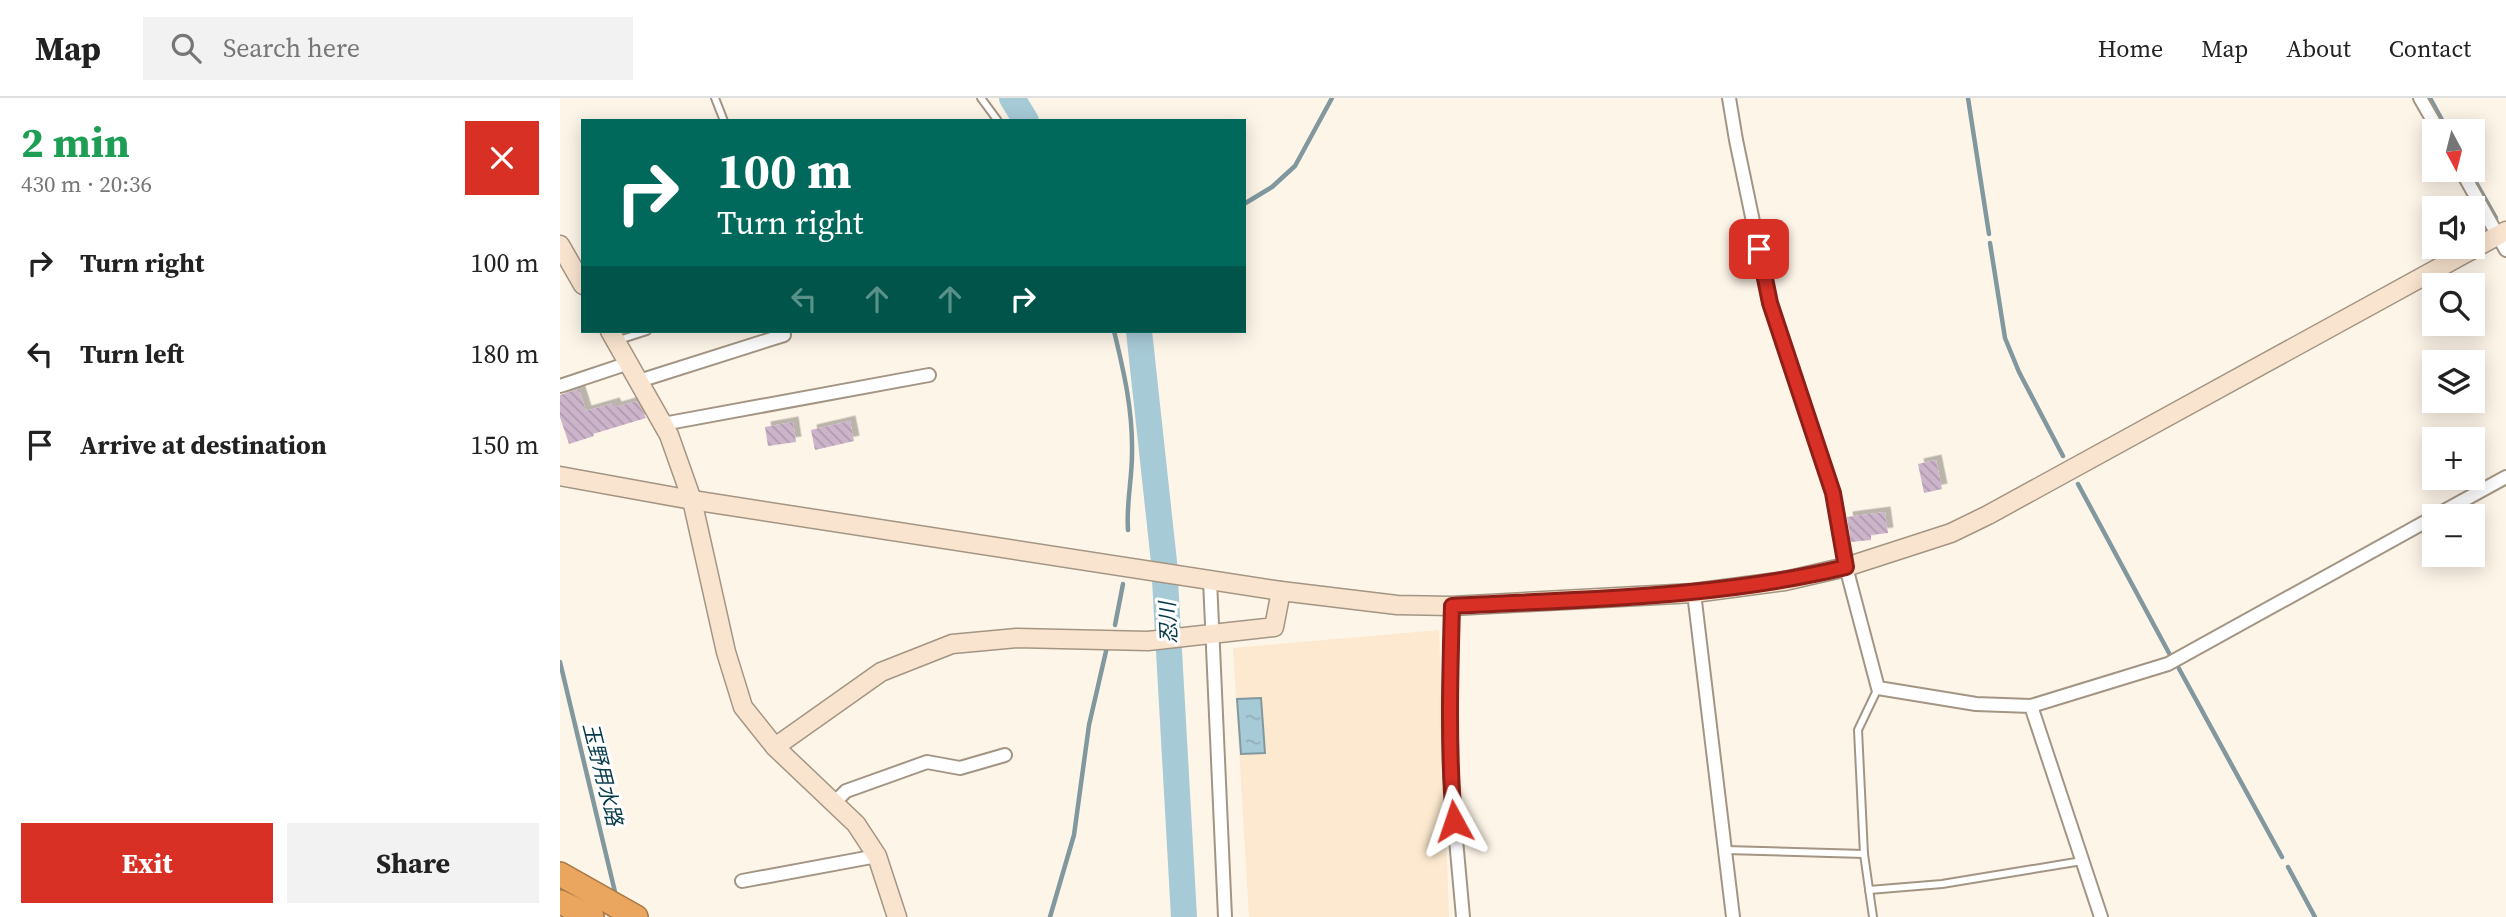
<!DOCTYPE html>
<html lang="en">
<head>
<meta charset="utf-8">
<style>
  :root { --surface:#fff; --page:#f2f2f2; --text:#222; --muted:#767676; --line:#e0e0e0; --accent:#d93025 }
  body { margin:0; font-family:"Source Serif 4","Noto Sans JP",serif; background:var(--page); color:var(--text); height:100vh; display:flex; flex-direction:column; font-size:26px; white-space:nowrap }
  * { box-sizing:border-box; margin:0 }
  p { font-size:23px; color:var(--muted) }
  .icon { flex:none; width:38px; height:38px; fill:none; stroke:currentColor; stroke-width:2; stroke-linecap:round; stroke-linejoin:round }
  .map { position:relative; flex:1; overflow:hidden }
  .details { display:flex; flex-direction:column; background:var(--surface); width:560px }
  .details>* { flex:none }
  .guide { position:absolute; left:21px; top:21px; width:665px; height:214px; border-radius:0px; box-shadow:0 4px 18px #0003; background:#00695c; color:#fff; overflow:hidden }
  .needle { width:46px; rotate:173deg }
  .buttons { position:absolute; left:1862px; top:21px; display:grid; gap:14px }
  .buttons a { display:grid; place-items:center; width:63px; height:63px; border-radius:0px; background:var(--surface); box-shadow:0 4px 18px #0003; font-size:35px }
  .pin { position:absolute; display:grid; place-items:center; width:60px; height:60px; color:#fff; margin:-30px; border-radius:14px; box-shadow:0 4px 10px #0006 }
  .me { position:absolute; width:77px; margin:-38px; rotate:355deg; stroke-linejoin:round; filter:drop-shadow(0 0 5px #0008) }
  .turn { display:flex; align-items:center; gap:24px; height:147px; padding:0 21px; font-size:32px }
  .turn .icon { width:91px; height:91px; stroke-width:2.5 }
  .turn b { display:block; font-size:49px; line-height:60px }
  .lanes { display:flex; align-items:center; height:66px; padding:0 21px; background:#0003; justify-content:center; gap:35px; direction:ltr }
  .lanes .off { opacity:.35 }
  .round { display:grid; place-items:center; flex:none; width:74px; height:74px; border-radius:0px; background:var(--page) }
  .headline { display:flex; align-items:center; justify-content:space-between; height:119px; padding:0 21px }
  h1 { font-size:42px; font-weight:700; line-height:52px; color:#1e9e55 }
  .primary-button { display:flex; gap:14px; margin-top:auto; padding:14px 21px }
  .primary-button a { flex:1; height:80px; border-radius:0px; background:var(--accent); color:#fff; font-size:28px; font-weight:700; line-height:80px; text-align:center }
  .primary-button a+a { background:var(--page); color:var(--text) }
  ul { padding:0; list-style:none }
  li { display:flex; align-items:center; gap:21px; height:91px; padding:0 21px }
  li div { flex:1 }
  li b { display:block; font-size:26px }
  li em { font-style:normal }
  header { display:flex; align-items:center; gap:42px; box-sizing:border-box; height:98px; padding:0 35px; background:var(--surface); border-bottom:2px solid var(--line) }
  header strong { font-size:33px }
  nav { display:flex; gap:38px; margin-inline-start:auto; font-size:24px }
  .search { width:490px; height:63px; background:var(--page); display:flex; align-items:center; gap:18px; box-sizing:border-box; padding:0 24px; border-radius:0px; color:var(--muted); font-size:26px }
  main { display:flex; flex:1; min-height:0 }
  .map>svg:first-child { display:block }
</style>
</head>
<body>
<header>
<strong>Map</strong>
<div class="search"><svg class="icon" aria-label="search" viewBox="0 0 24 24"><circle cx="10" cy="10" r="6"/><path d="M15 15l6 6"/></svg>Search here</div>
<nav><a>Home</a><a>Map</a><a>About</a><a>Contact</a></nav>
</header>
<main>
<section class="details">
<div class="headline"><div><h1>2 min</h1><p>430 m · 20:36</p></div><a class="round" style="background:#d93025;color:#fff"><svg class="icon" aria-label="close" viewBox="0 0 24 24"><path d="M6 6l12 12M18 6L6 18"/></svg></a></div>
<ul>
<li><svg class="icon" aria-label="right" viewBox="0 0 24 24"><path d="M7 20v-9h11M14 6l5 5-5 5"/></svg><div><b>Turn right</b></div><em>100 m</em></li>
<li><svg class="icon" aria-label="left" viewBox="0 0 24 24"><path d="M17 20v-9H6M10 6l-5 5 5 5"/></svg><div><b>Turn left</b></div><em>180 m</em></li>
<li><svg class="icon" aria-label="arrive" viewBox="0 0 24 24"><path d="M6 21V4h12l-3 4 3 4H6"/></svg><div><b>Arrive at destination</b></div><em>150 m</em></li>
</ul>
<div class="primary-button"><a>Exit</a><a>Share</a></div>
</section>
<div class="map">
<svg width="1946" height="819" viewBox="0 0 1946 819">
  <defs>
    <pattern id="water-ripples" width="26" height="14" patternUnits="userSpaceOnUse" patternTransform="scale(1.75)"><rect width="26" height="14" fill="#a7cad7"/><path d="M2 4q2-2 4 0t4 0M15 11q2-2 4 0t4 0" fill="none" stroke="#90adb8"/></pattern>
    <pattern id="building-back-hatch" width="6" height="6" patternUnits="userSpaceOnUse" patternTransform="scale(1.75)"><rect width="6" height="6" fill="#ccb4cb"/><path d="M-1 5l2 2M0 0l6 6M5-1l2 2" fill="none" stroke="#af9aae"/></pattern>
    <filter id="shadow"><feDropShadow dx="5.5" dy="-5.5" stdDeviation="0" flood-color="#0004"/></filter>
  </defs>
  <rect width="100%" height="100%" fill="#fef5e9"/>
  <path fill="#fce9cf" d="M879 532 889 819H689L673 550Z"/>
  <path fill="url(#water-ripples)" stroke="#81989f" stroke-width="2" d="M701 600 705 655 681 656 677 601Z"/>
  <g fill="none" stroke-linecap="round" stroke-linejoin="round">
    <g stroke="#81989f" stroke-width="4.5">
      <path d="M1408 0 1429 136"/>
      <path d="M1870 0 1888 33"/>
      <path d="M1909 72 1936 120"/>
      <path d="M684 106 712 89 735 68 772 0"/>
      <path d="M1430 145 1445 240 1459 274 1503 358"/>
      <path d="M554 233C564 274 573 313 572 356 572 382 566 406 568 432"/>
      <path d="M1518 386 1609 555"/>
      <path d="M555 527 563 486"/>
      <path d="M0 564 55 794"/>
      <path d="M1617 567 1722 759"/>
      <path d="M1728 769 1755 819"/>
      <path d="M490 819 514 737 529 627 547 549"/>
    </g>
    <g stroke="#a7cad7" stroke-width="26">
      <path d="M452 0 466 23"/>
      <path d="M579 233 604 464 624 819"/>
    </g>
  </g>
  <g fill="url(#building-back-hatch)" filter="url(#shadow)">
    <path d="M19 291 26 313 54 305 56 309 77 303 86 320 33 336 34 338 9 346 0 319V297Z"/>
    <path d="M290 323 294 343 255 352 251 332Z"/>
    <path d="M233 324 236 344 208 348 205 329Z"/>
    <path d="M1376 362 1382 391 1364 395 1358 366Z"/>
    <path d="M1325 414 1328 435 1311 437V442L1291 444 1287 419Z"/>
  </g>
  <g fill="none" stroke-linecap="round" stroke-linejoin="round">
    <defs>
      <g id="lane">
        <path d="M155 0 164 23"/>
        <path d="M421 0 438 23"/>
        <path d="M59 242 87 233"/>
        <path d="M1166 752 1304 756"/>
        <path d="M1309 792 1382 786 1522 763"/>
        <path d="M1313 819 1304 756 1298 632 1318 590"/>
      </g>
      <g id="street">
        <path d="M1169 0 1176 42 1210 205 1273 395 1286 469 1318 590 1416 606 1471 608 1541 819"/>
        <path d="M1860 0 1879 33"/>
        <path d="M1901 72 1946 152"/>
        <path d="M79 283 224 237"/>
        <path d="M0 288 69 265"/>
        <path d="M103 326 369 277"/>
        <path d="M1875 418 1946 379"/>
        <path d="M650 482 665 819"/>
        <path d="M1134 495 1173 819"/>
        <path d="M892 508 889 616 890 675 903 819"/>
        <path d="M1471 608 1608 566 1874 419"/>
        <path d="M275 704 286 693 367 664 400 670 445 657"/>
        <path d="M182 783 317 758"/>
      </g>
      <g id="secondary">
        <path d="M0 147 23 187"/>
        <path d="M50 233 109 337 132 402 166 554 183 609 215 649 296 726 317 758 337 819"/>
        <path d="M0 378 132 402 721 493 837 507 892 508 1134 495 1225 483 1286 469 1391 435 1428 417 1946 133"/>
        <path d="M215 649 321 574 392 546 457 540 588 543 714 529 721 493"/>
      </g>
      <g id="highway">
        <path d="M0 776 76 819"/>
        <path d="M0 804 32 819"/>
      </g>
    </defs>
    <use href="#lane" stroke="#a39583" stroke-width="10"/>
    <use href="#street" stroke="#a39583" stroke-width="16"/>
    <use href="#secondary" stroke="#a39583" stroke-width="21"/>
    <use href="#highway" stroke="#a67848" stroke-width="26"/>
    <use href="#lane" stroke="#fff" stroke-width="6"/>
    <use href="#street" stroke="#fff" stroke-width="12"/>
    <use href="#secondary" stroke="#f9e4cf" stroke-width="18"/>
    <use href="#highway" stroke="#eaa65f" stroke-width="23"/>
  </g>
  <g fill="none" stroke-linecap="round" stroke-linejoin="round">
    <defs>
      <path id="route" d="M894 723C888 651 890 580 892 508 1024 501 1157 500 1286 469L1273 395 1210 205 1199 151"/>
    </defs>
    <use href="#route" stroke="#8d1f18" stroke-width="18"/>
    <use href="#route" stroke="#d93025" stroke-width="12"/>
  </g>
  <g text-anchor="middle" dominant-baseline="central" stroke-width="6" stroke-linejoin="round" paint-order="stroke">
    <g font-size="21" font-style="italic" fill="#063a4a" stroke="#fff">
      <text transform="translate(608 525) rotate(-93)">忍川</text>
      <text transform="translate(43 676) rotate(76)">玉野用水路</text>
    </g>
  </g>
</svg>
<div class="buttons">
<a><svg class="needle" viewBox="-14 -14 28 28"><path d="M0-13l5 13h-10z" fill="#e53935"/><path d="M0 13l5-13h-10z" fill="#767676"/></svg></a>
<a><svg class="icon" aria-label="sound" viewBox="0 0 24 24"><path d="M4 9h4l5-4v14l-5-4H4zM17 9q2 3 0 6"/></svg></a>
<a><svg class="icon" aria-label="search" viewBox="0 0 24 24"><circle cx="10" cy="10" r="6"/><path d="M15 15l6 6"/></svg></a>
<a><svg class="icon" aria-label="layers" viewBox="0 0 24 24"><path d="M12 4l9 5-9 5-9-5zM3 14l9 5 9-5"/></svg></a>
<a>+</a>
<a>−</a>
</div>
<div class="pin" style="left:1199px;top:151px;background:#d93025"><svg class="icon" aria-label="arrive" viewBox="0 0 24 24"><path d="M6 21V4h12l-3 4 3 4H6"/></svg></div>
<svg class="me" style="left:894px;top:723px" viewBox="-20 -20 40 40"><path d="M0-17L14 15 0 8-14 15z" fill="#d93025" stroke="#fff" stroke-width="4"/></svg>
<div class="guide">
<div class="turn"><svg class="icon" aria-label="right" viewBox="0 0 24 24"><path d="M7 20v-9h11M14 6l5 5-5 5"/></svg><div><b>100 m</b>Turn right</div></div>
<div class="lanes"><svg class="icon off" aria-label="left" viewBox="0 0 24 24"><path d="M17 20v-9H6M10 6l-5 5 5 5"/></svg><svg class="icon off" aria-label="ahead" viewBox="0 0 24 24"><path d="M12 20V5M6 11l6-6 6 6"/></svg><svg class="icon off" aria-label="ahead" viewBox="0 0 24 24"><path d="M12 20V5M6 11l6-6 6 6"/></svg><svg class="icon" aria-label="right" viewBox="0 0 24 24"><path d="M7 20v-9h11M14 6l5 5-5 5"/></svg></div>
</div>
</div>
</main>
</body>
</html>
